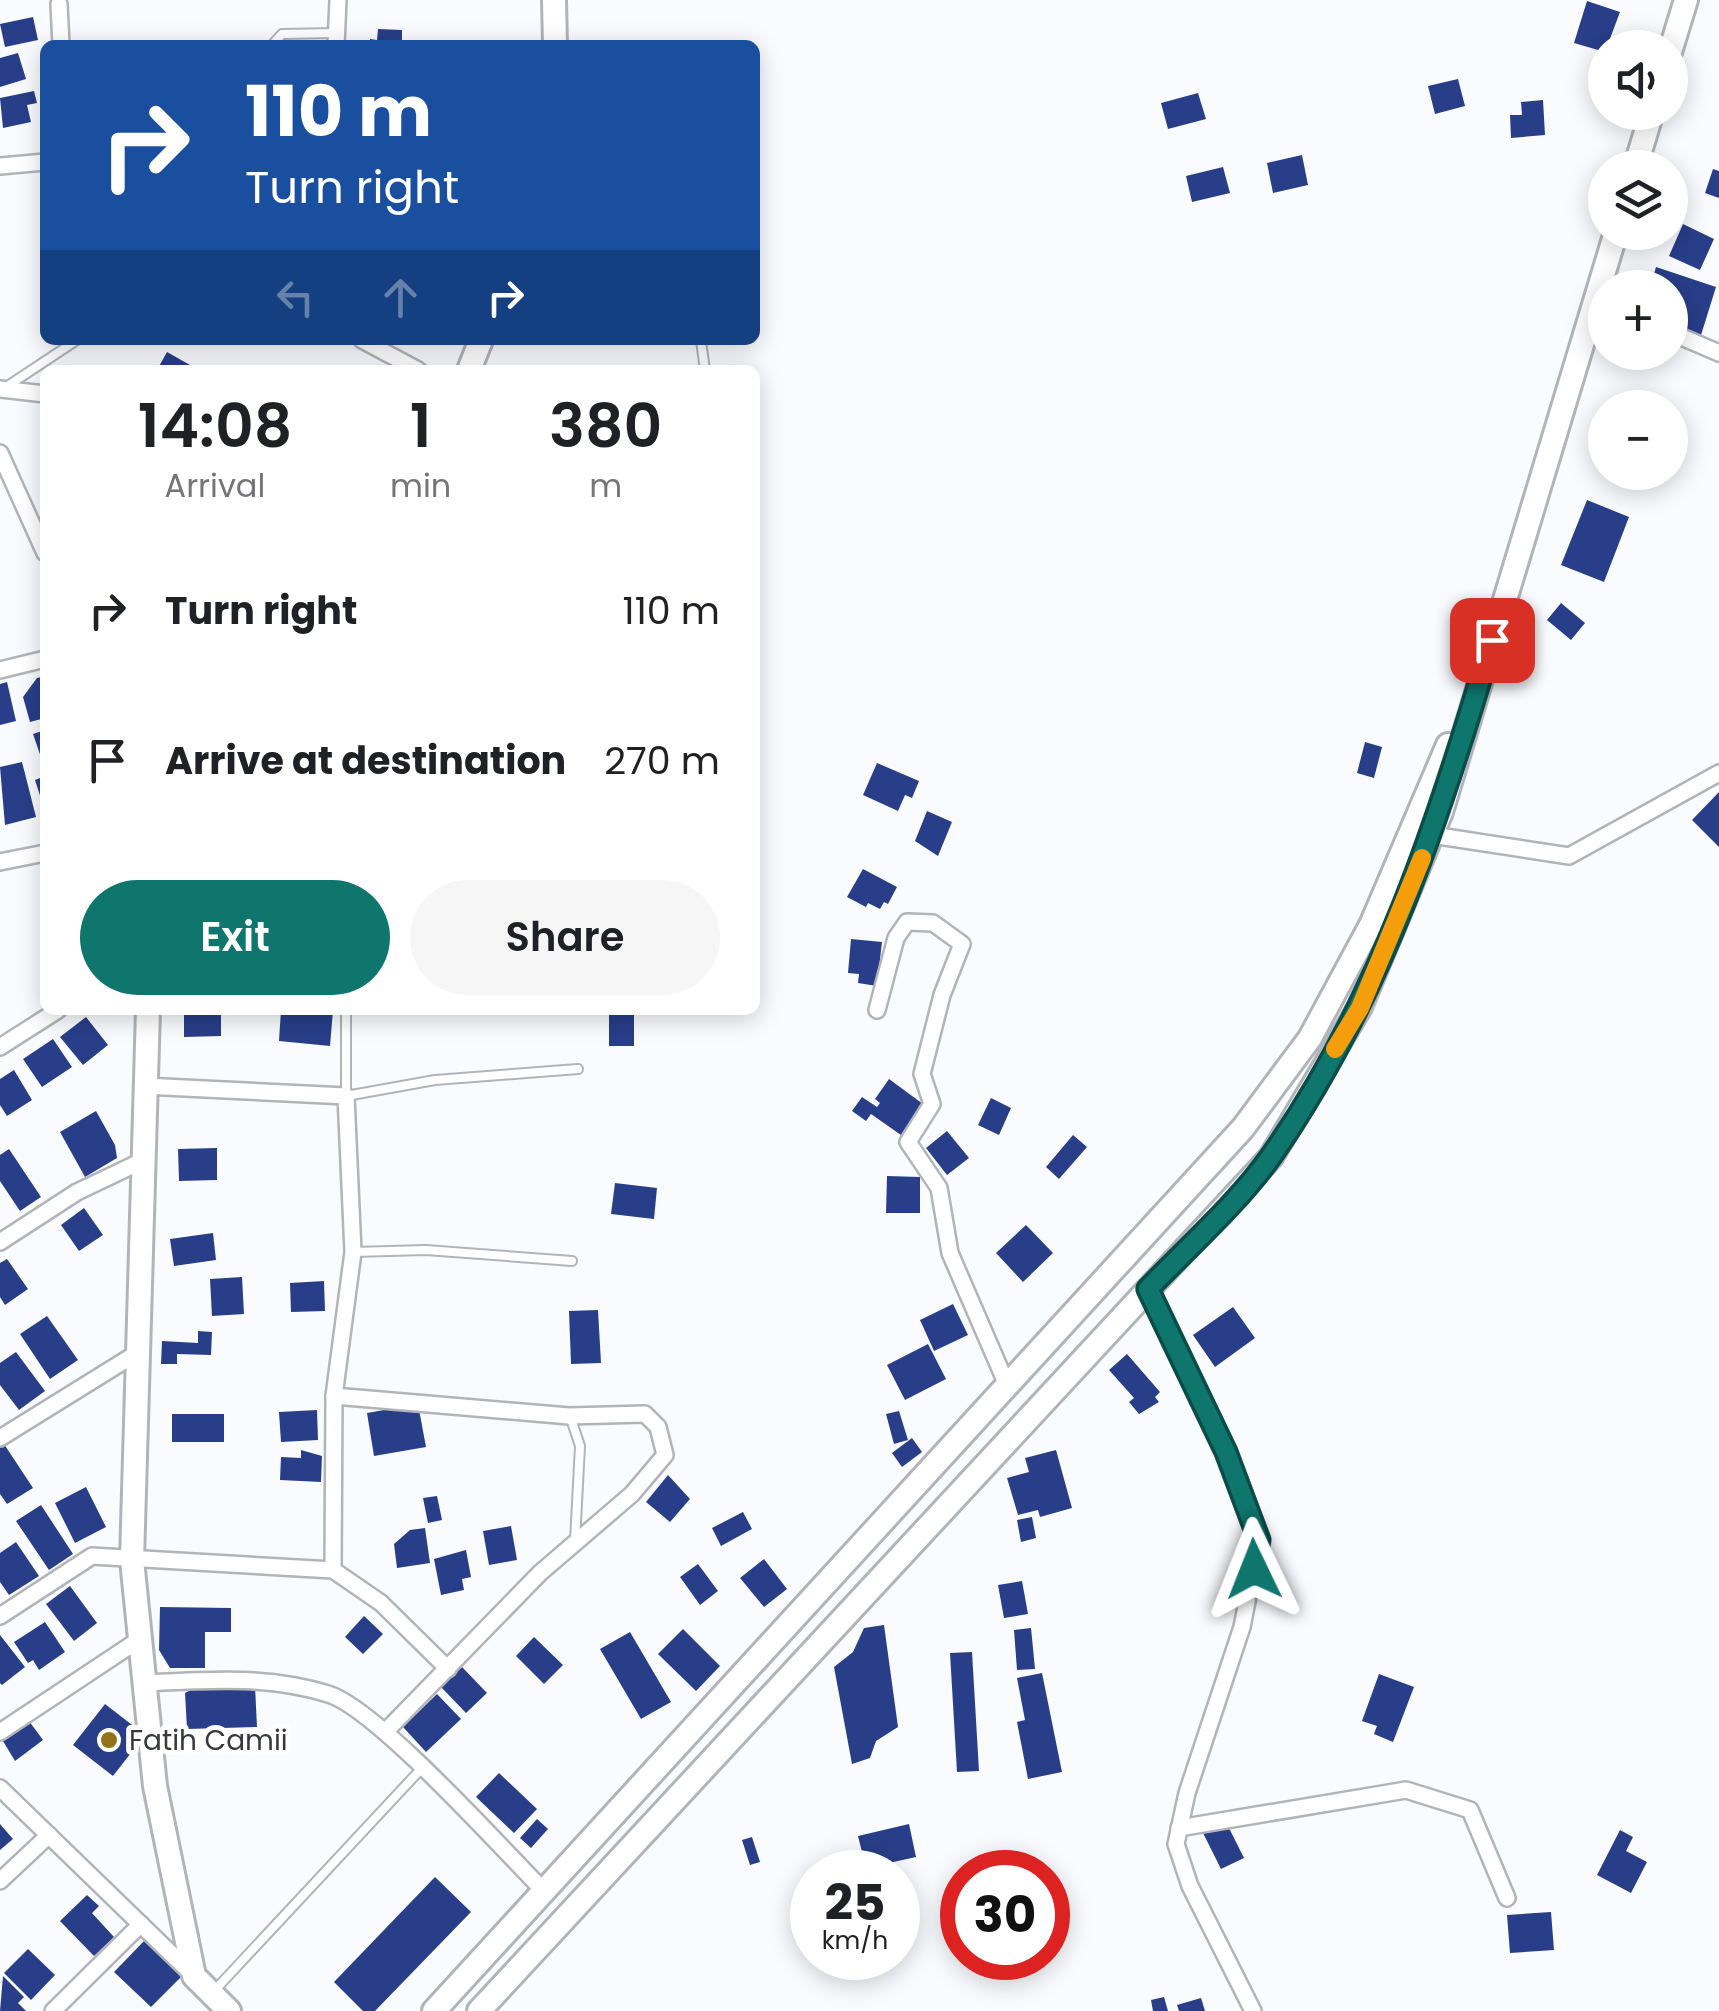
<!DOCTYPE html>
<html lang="en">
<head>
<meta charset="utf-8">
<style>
  :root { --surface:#fff; --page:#f6f6f6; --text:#202124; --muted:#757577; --accent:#0f766e }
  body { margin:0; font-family:Poppins,sans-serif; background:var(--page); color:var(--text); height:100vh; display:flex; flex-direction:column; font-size:38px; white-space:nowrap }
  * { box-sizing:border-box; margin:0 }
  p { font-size:32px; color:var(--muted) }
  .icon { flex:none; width:55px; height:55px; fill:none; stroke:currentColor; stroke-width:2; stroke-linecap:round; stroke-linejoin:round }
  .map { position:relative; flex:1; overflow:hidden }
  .sheet { position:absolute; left:40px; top:365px; width:720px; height:650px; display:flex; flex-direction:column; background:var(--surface); border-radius:15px; box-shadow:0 5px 25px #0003 }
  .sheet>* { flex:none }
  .guide { position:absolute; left:40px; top:40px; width:720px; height:305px; border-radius:15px; box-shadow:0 5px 25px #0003; background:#1a4fa0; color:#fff; overflow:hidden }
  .tools { position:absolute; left:1588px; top:30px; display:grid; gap:20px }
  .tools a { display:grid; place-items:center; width:100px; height:100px; border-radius:50%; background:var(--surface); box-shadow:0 5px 25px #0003; font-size:50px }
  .speed { position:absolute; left:790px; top:1850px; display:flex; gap:20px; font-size:50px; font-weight:700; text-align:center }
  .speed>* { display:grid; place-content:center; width:130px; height:130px; border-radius:50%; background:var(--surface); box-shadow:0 5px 25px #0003; line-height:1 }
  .speed small { font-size:25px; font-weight:400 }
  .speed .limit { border:15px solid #d22; background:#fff; color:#111 }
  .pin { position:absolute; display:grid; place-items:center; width:85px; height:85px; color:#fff; margin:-42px; border-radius:20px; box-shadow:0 5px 15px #0006 }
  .me { position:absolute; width:110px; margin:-55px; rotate:358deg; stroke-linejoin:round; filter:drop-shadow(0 0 8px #0008) }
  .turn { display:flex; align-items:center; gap:35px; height:210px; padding:0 40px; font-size:45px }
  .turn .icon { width:130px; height:130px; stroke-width:2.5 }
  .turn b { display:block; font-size:70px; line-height:85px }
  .lanes { display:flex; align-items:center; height:95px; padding:0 40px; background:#0003; justify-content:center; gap:50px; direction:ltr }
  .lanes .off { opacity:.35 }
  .eta { display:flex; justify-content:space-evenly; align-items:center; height:170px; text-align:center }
  .eta b { font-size:60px; font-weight:600; line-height:70px }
  .primary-button { display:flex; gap:20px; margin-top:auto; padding:20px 40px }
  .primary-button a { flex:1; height:115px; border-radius:60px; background:var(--accent); color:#fff; font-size:40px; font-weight:600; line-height:115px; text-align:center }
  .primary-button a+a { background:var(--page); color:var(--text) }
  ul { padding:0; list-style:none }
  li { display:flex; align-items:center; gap:30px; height:150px; padding:0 40px }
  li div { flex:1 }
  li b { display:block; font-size:38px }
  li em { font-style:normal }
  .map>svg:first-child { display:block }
</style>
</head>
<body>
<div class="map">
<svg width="1719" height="2011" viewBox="0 0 1719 2011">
  <rect width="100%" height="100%" fill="#fafbff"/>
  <g fill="#283e89">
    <path d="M1587 1 1620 12 1605 52 1574 43Z"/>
    <path d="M33 17 38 40 5 47 0 24Z"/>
    <path d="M378 29 402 30V45H369L370 39 377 40Z"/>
    <path d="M18 53 26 79 0 87V58Z"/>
    <path d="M1458 79 1465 106 1435 114 1428 86Z"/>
    <path d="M34 91 37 103 27 105 31 122 3 128 0 98Z"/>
    <path d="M1198 93 1206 119 1168 129 1161 103Z"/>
    <path d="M1543 100 1545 135 1511 138 1510 115H1522L1521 102Z"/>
    <path d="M1302 155 1308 185 1273 193 1267 163Z"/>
    <path d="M1223 167 1230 193 1192 202 1186 176Z"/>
    <path d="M1713 169 1719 171V198L1705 193Z"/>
    <path d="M1683 224 1714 239 1700 270 1669 256Z"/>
    <path d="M1656 267 1716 287 1701 335 1670 325V288H1650Z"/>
    <path d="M167 352 190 365 187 370H157Z"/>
    <path d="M1587 500 1629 517 1604 582 1561 565Z"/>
    <path d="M1561 603 1585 623 1571 640 1547 620Z"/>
    <path d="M45 676V718L30 722 23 697 37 678Z"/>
    <path d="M7 682 16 721 0 725V684Z"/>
    <path d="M45 730V766H44L33 734Z"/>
    <path d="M1365 742 1382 747 1374 778 1357 773Z"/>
    <path d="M22 762 36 817 5 825 0 767Z"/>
    <path d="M877 763 919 781 912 798 905 795 898 811 863 795Z"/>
    <path d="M45 776V808H44L35 780Z"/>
    <path d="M1719 792V847L1692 820Z"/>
    <path d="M927 811 952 822 938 856 915 841Z"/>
    <path d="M863 869 897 887 888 904 884 902 880 909 868 903 866 907 847 897Z"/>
    <path d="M851 939 882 942 877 986 858 983 859 974 848 973Z"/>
    <path d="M184 1010H221V1036L184 1037Z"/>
    <path d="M281 1010H333L330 1046 279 1041Z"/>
    <rect x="609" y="1010" width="25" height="36"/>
    <path d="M86 1017 108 1045 83 1065 60 1037Z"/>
    <path d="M53 1039 72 1067 42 1087 23 1059Z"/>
    <path d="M14 1070 32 1100 7 1116 0 1105V1079Z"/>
    <path d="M889 1079 923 1104 901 1135 871 1114 866 1121 852 1111 862 1097 877 1107 880 1103 875 1099Z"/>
    <path d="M991 1098 1011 1108 999 1135 978 1125Z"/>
    <path d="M96 1111 115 1145 117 1158 85 1177 60 1132Z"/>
    <path d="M947 1131 969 1158 947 1175 926 1148Z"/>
    <path d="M1073 1135 1087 1147 1059 1179 1046 1167Z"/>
    <path d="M217 1148V1180L179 1181 178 1149Z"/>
    <path d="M9 1149 41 1197 20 1211 0 1181V1155Z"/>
    <path d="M887 1176 920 1177V1213H886Z"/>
    <path d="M615 1183 657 1188 654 1219 611 1214Z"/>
    <path d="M84 1208 103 1235 79 1251 61 1225Z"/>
    <path d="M1026 1225 1053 1253 1023 1282 996 1253Z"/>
    <path d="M213 1233 216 1260 174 1266 170 1239Z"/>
    <path d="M7 1259 28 1289 5 1305 0 1297V1263Z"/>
    <path d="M242 1277 244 1314 212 1316 210 1279Z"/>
    <path d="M324 1281 325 1311 291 1312 290 1283Z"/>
    <path d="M953 1304 968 1335 934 1351 920 1320Z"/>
    <path d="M1233 1307 1255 1338 1215 1367 1193 1335Z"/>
    <path d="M598 1310 601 1363 571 1364 569 1311Z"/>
    <path d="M47 1316 78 1360 50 1379 20 1334Z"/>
    <path d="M198 1331 212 1332 211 1355 177 1354V1364H161L162 1341 198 1343Z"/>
    <path d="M928 1344 946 1379 905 1400 887 1365Z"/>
    <path d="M16 1352 45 1391 19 1410 0 1385V1363Z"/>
    <path d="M1127 1354 1160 1392 1155 1397 1159 1402 1139 1414 1129 1402 1134 1398 1109 1370Z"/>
    <path d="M418 1404 426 1447 374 1456 367 1413Z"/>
    <path d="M317 1410 318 1440 281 1442 279 1412Z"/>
    <path d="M899 1411 908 1440 894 1444 886 1414Z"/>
    <rect x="172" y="1414" width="52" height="28"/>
    <path d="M912 1438 922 1452 902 1467 892 1453Z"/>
    <path d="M4 1444 33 1488 7 1504 0 1494V1447Z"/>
    <path d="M301 1450 322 1456 321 1482 280 1480 281 1457 301 1458Z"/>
    <path d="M1056 1450 1072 1508 1040 1517 1038 1510 1018 1515 1007 1478 1029 1472 1025 1458Z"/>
    <path d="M668 1475 690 1499 670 1522 646 1502Z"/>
    <path d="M86 1487 106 1527 75 1543 55 1503Z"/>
    <path d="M437 1496 442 1520 428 1523 423 1498Z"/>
    <path d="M41 1505 73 1554 49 1570 16 1521Z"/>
    <path d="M743 1512 752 1529 721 1546 712 1528Z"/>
    <path d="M1032 1517 1036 1538 1021 1542 1017 1520Z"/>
    <path d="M511 1526 517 1560 489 1565 483 1531Z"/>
    <path d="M425 1528 430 1563 397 1568 394 1544 410 1530Z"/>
    <path d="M16 1542 39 1576 9 1595 0 1582V1553Z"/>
    <path d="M466 1550 471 1577 462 1579 464 1590 441 1595 434 1559Z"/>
    <path d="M764 1559 787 1589 764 1607 740 1578Z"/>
    <path d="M698 1564 718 1591 700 1605 680 1577Z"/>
    <path d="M1022 1581 1028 1614 1004 1618 998 1585Z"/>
    <path d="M70 1586 97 1623 74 1641 46 1604Z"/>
    <path d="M160 1607 231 1608V1632H205V1668H170L159 1650Z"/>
    <path d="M364 1616 383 1634 363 1654 345 1637Z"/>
    <path d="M45 1622 65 1652 39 1670 33 1660 28 1663 14 1642Z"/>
    <path d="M884 1625 898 1727 876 1741 870 1758 852 1764 834 1667 853 1652 864 1628Z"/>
    <path d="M1031 1628 1035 1669 1017 1670 1014 1630Z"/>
    <path d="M683 1629 720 1666 696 1691 658 1654Z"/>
    <path d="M630 1632 671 1702 641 1719 600 1649Z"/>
    <path d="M0 1635 25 1667 2 1685 0 1683Z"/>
    <path d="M534 1637 563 1665 544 1684 516 1656Z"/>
    <path d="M972 1652 979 1771 957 1772 950 1653Z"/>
    <path d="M462 1667 487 1693 466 1713 441 1687Z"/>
    <path d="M1042 1673 1062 1772 1028 1779 1017 1722 1025 1720 1017 1678Z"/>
    <path d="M1379 1674 1414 1687 1393 1742 1374 1734 1377 1726 1362 1721Z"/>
    <path d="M255 1686 257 1727 187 1729 185 1693 197 1687Z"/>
    <path d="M437 1694 461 1719 426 1752 403 1727Z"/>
    <path d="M105 1704 145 1735 113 1776 73 1745Z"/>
    <path d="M26 1717 43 1740 15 1761 0 1736Z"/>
    <path d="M499 1773 537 1809 514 1833 476 1797Z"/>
    <path d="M537 1819 548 1829 531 1848 520 1838Z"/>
    <path d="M1226 1822 1244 1858 1221 1869 1203 1833Z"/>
    <path d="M0 1824 13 1839 0 1850Z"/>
    <path d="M909 1824 916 1857 866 1868 858 1836Z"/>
    <path d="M1620 1830 1633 1837 1626 1851 1647 1862 1631 1893 1597 1875Z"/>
    <path d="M752 1837 760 1862 750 1865 742 1840Z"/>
    <path d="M435 1877 471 1912 375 2011H363L334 1982Z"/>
    <path d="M87 1895 99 1906 92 1913 114 1937 94 1956 60 1921Z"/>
    <path d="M1551 1912 1554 1950 1510 1953 1507 1915Z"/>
    <path d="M146 1939 183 1975 151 2007 114 1972Z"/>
    <path d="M28 1949 55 1975 31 2000 4 1973Z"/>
    <path d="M3 1976 24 1997 18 2003 26 2011H0Z"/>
    <path d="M1164 1997 1168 2011H1153L1151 2000Z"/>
    <path d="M1201 1998 1205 2011H1179L1177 2005Z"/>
  </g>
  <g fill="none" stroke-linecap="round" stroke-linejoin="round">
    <defs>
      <g id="lane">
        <path d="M272 45 282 34 337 33"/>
        <path d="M701 341 705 370"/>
        <path d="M6 387 77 340"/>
        <path d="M346 1010V1096L435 1080 578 1069"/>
        <path d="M353 1252 426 1250 572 1261"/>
        <path d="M570 1416 580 1446 575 1541"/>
        <path d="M214 1991 421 1769"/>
      </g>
      <g id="street">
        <path d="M59 4 61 45"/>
        <path d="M336 45 338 0"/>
        <path d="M0 166 45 162"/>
        <path d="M1670 332 1719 353"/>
        <path d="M362 340 418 370"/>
        <path d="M0 389 45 394"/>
        <path d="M0 453 45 553"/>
        <path d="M0 670 45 659"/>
        <path d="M1432 835 1569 856 1719 773"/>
        <path d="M0 862 45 853"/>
        <path d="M877 1010 896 938 907 922 933 923 962 944 942 995 922 1074 932 1104 908 1142 939 1188 950 1253 1007 1385"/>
        <path d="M0 1047 58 1010"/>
        <path d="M144 1086 346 1096 353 1252 334 1396 333 1570"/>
        <path d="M0 1242 77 1192 142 1161"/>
        <path d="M1148 1289 1226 1452 1259 1540 1242 1627 1187 1793 1176 1844 1190 1886 1253 2011"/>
        <path d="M334 1396 569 1416 645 1414 658 1427 665 1455 632 1494 540 1573 385 1732"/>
        <path d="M0 1438 137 1353"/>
        <path d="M0 1616 92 1556 333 1570 381 1603 448 1669"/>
        <path d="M145 1683C206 1680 268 1675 328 1694 376 1708 502 1849 544 1891"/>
        <path d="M0 1732 140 1639"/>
        <path d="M0 1788 191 1973"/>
        <path d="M1179 1828 1406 1790 1470 1810 1507 1898"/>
        <path d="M0 1881 49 1835"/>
        <path d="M53 2011 141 1924"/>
      </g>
      <g id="secondary">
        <path d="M554 0 555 45"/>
        <path d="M1670 52 1686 0"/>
        <path d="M1635 168 1652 112"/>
        <path d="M469 370 481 340"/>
        <path d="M148 1010 132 1560 155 1786 194 1976 229 2011"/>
        <path d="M434 2011 1243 1128 1310 1038 1371 925 1448 745"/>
        <path d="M479 2011 1271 1157 1360 1007 1441 812 1616 232"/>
      </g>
    </defs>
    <use href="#lane" stroke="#b1b4b9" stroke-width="12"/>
    <use href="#street" stroke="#b1b4b9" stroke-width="20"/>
    <use href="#secondary" stroke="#b1b4b9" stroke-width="28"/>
    <use href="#lane" stroke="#fff" stroke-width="8"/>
    <use href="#street" stroke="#fff" stroke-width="15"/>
    <use href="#secondary" stroke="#fff" stroke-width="22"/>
  </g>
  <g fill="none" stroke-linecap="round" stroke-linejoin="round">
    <defs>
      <path id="route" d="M1254 1569 1259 1540 1226 1452 1148 1289C1189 1246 1238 1203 1272 1155 1380 1000 1439 820 1492 640"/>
    </defs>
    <use href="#route" stroke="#0a4d48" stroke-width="25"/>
    <use href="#route" stroke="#0f766e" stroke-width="18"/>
    <path stroke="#f59e0b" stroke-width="18" d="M1335 1049 1360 1008 1422 858"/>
  </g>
  <circle fill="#92731a" stroke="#fff" stroke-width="4" cx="109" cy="1740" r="10"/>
  <g text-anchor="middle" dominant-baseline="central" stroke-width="10" stroke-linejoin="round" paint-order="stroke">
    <g font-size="28" fill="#37383a" stroke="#fff" text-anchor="start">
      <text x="129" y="1740">Fatih Camii</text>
    </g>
  </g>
</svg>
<div class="tools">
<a><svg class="icon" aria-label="sound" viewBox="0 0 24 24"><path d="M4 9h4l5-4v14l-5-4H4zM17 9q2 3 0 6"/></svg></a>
<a><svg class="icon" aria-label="layers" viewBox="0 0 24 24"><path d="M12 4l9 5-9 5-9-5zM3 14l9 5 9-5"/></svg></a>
<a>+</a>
<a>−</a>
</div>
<div class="speed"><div>25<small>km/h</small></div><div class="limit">30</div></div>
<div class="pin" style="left:1492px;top:640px;background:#d93025"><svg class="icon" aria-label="arrive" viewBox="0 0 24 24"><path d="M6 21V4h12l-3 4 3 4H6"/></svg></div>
<svg class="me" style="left:1254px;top:1569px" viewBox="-20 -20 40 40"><path d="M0-17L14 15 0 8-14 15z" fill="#0f766e" stroke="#fff" stroke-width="4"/></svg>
<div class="guide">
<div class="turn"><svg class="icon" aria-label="right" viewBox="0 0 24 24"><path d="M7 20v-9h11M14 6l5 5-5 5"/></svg><div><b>110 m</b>Turn right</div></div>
<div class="lanes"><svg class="icon off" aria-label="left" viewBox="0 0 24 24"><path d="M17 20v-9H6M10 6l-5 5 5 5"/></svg><svg class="icon off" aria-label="ahead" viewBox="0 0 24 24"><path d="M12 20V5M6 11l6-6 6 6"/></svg><svg class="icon" aria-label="right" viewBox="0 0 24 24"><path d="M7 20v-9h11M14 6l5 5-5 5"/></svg></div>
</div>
<section class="sheet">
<div class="eta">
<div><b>14:08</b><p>Arrival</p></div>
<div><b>1</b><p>min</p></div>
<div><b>380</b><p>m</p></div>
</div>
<ul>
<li><svg class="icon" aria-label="right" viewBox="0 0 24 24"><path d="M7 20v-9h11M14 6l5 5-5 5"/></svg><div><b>Turn right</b></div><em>110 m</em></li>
<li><svg class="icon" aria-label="arrive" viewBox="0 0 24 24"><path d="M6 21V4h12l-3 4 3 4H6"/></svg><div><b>Arrive at destination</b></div><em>270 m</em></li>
</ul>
<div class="primary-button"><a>Exit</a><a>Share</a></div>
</section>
</div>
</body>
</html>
